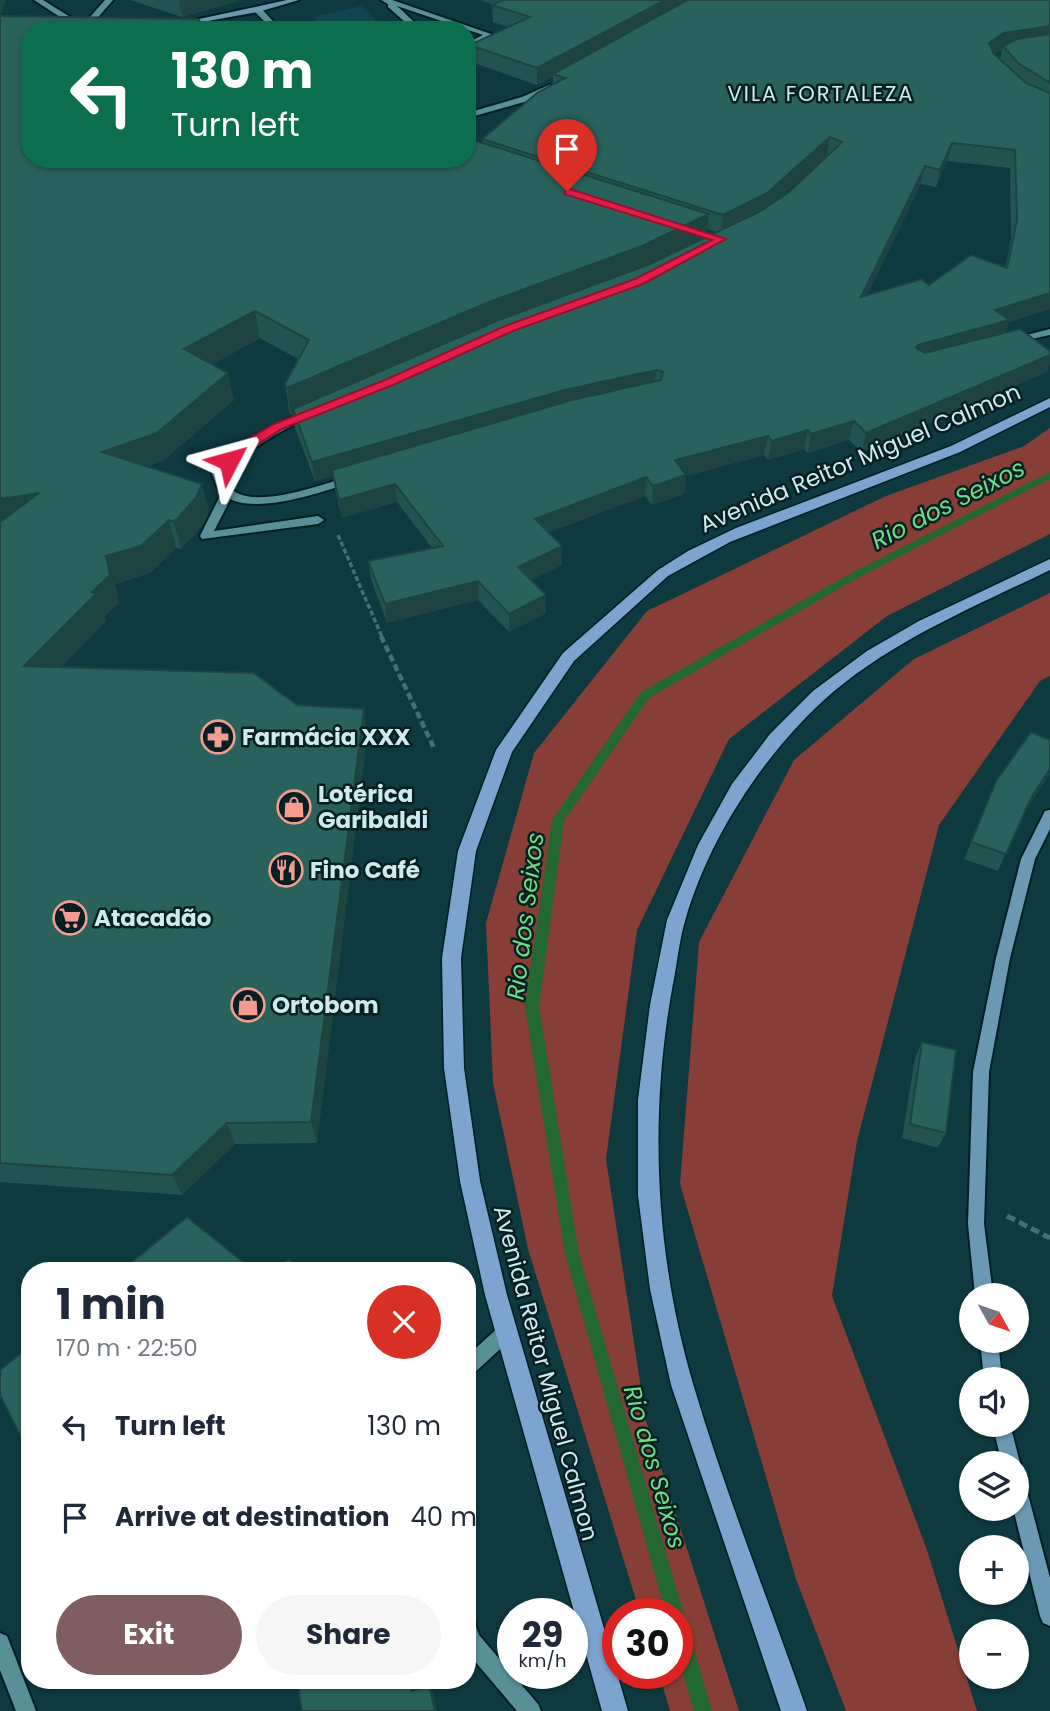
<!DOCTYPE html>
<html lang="en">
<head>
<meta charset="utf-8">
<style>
  :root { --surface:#fff; --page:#f6f6f7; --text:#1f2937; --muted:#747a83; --accent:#7f5d60 }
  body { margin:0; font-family:Poppins,sans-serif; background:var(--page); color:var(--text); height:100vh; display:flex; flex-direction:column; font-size:26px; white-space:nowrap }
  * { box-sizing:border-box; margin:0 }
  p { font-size:23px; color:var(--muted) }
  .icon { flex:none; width:38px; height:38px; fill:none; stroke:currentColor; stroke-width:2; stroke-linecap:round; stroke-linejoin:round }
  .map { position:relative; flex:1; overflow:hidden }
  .details { position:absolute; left:21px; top:1262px; width:455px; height:427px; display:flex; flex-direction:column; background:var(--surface); border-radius:28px; box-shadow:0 2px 5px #0004 }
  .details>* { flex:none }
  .banner { position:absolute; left:21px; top:21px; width:455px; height:147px; border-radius:28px; box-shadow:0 2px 5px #0004; background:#0b6e4f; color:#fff; overflow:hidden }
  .needle { width:46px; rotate:130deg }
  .controls { position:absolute; left:959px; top:1283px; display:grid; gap:14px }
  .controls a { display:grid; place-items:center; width:70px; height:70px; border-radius:50%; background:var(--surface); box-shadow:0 2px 5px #0004; font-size:35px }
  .speed { position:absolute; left:497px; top:1598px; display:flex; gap:14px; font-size:35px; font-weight:700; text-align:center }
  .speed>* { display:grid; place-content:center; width:91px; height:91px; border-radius:50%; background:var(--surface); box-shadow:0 2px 5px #0004; line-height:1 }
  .speed small { font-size:18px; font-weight:400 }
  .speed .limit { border:10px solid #d22; background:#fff; color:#111 }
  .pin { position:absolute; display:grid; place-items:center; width:60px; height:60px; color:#fff; margin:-72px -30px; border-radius:50% 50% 50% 0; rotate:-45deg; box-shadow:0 0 7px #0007 }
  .pin .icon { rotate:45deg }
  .me { position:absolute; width:77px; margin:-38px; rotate:51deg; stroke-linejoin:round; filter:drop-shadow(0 0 5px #0008) }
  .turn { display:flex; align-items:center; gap:24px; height:147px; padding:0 35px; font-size:32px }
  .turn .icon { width:91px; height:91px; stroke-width:2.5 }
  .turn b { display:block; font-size:49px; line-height:60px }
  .round { display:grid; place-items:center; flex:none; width:74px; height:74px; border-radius:37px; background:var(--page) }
  .headline { display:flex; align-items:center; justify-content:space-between; height:119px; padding:0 35px }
  h1 { font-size:42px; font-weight:700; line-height:52px }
  .primary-button { display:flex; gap:14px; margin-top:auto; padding:14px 35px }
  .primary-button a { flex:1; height:80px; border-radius:42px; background:var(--accent); color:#fff; font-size:28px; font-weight:700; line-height:80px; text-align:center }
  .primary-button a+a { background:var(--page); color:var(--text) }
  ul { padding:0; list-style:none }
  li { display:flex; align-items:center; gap:21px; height:91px; padding:0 35px }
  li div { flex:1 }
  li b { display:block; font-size:26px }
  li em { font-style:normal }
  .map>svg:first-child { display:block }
</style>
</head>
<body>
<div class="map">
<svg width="1050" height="1711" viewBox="0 0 1050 1711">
  <rect width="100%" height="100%" fill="#0d393f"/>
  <path fill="#0f464d" d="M361 6 387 30H326L313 17Z"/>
  <g fill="#863e36">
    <path d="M1050 428V534L887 616 729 739 637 930 606 1159 646 1421 739 1711H670L659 1673H677V1614L640 1613 528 1249 493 1083 486 923 534 753 647 611 886 496 1024 446Z"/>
    <path d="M1050 593V676L1040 681 939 825 857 1141 832 1296 927 1550 977 1711H846L796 1579 680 1184 699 942 794 760 914 659Z"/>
  </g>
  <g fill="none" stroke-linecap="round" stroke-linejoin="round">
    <path fill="#236732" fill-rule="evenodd" d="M1050 472V479L854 580 649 698 564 821 539 1006 579 1254 712 1711H694L677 1653V1614H666L565 1254 525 1006 552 820 641 692 846 576Z"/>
    <defs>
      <g id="service">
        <path d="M381 0H392L494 35 467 48V43L483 35 397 6 423 30H414L388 7V4Z"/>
        <path d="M227 490 233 494 214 531 318 516 324 520 318 524 202 539 200 536 221 494Z"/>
        <path d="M505 1324 511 1327 514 1333 511 1339 473 1374 467 1377V1356L499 1327Z"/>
        <path d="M467 1618 474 1621 479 1635 538 1704 541 1711H517L467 1652Z"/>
      </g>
      <g id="minor">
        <path d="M34 0H43L83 25 105 0H113L87 30H80Z"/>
        <path d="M255 8H261L281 30H273L255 12Z"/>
        <path d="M549 85 556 87 528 101 467 118V113L522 97Z"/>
        <path d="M1050 329V335L1012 343 1007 340Z"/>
        <path d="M310 411 314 412V416C279 430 250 448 224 475 226 479 227 485 231 489 256 511 324 483 352 476L356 477V481C327 490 240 523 219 489 216 485 214 479 212 474 236 445 274 421 310 411Z"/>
        <path d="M0 1633 7 1636 36 1711H16L0 1670Z"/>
      </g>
      <g id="secondary">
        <path d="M287 0H299L258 12 180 26 176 24Z"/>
        <path d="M1050 810V829L1035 859 1010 958 989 1072 984 1224 993 1295H975L968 1224 973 1072 996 958 1021 859 1045 811Z"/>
        <path d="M980 1340H998L1002 1379H984Z"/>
        <path d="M992 1424H1010L1020 1463 1018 1470 1017 1463H1002Z"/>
        <path d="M1017 1478 1024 1480 1026 1487 1050 1578V1626L1043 1623 1040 1616 1013 1508H1017Z"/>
      </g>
      <g id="primary">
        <path d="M1050 398V407L960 452 730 542 668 576 574 661 512 752 476 851 461 958 464 1068 480 1181 507 1295 628 1711H602L485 1295 460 1181 444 1068 442 958 458 851 496 750 563 653 658 570 688 551 736 528 951 446Z"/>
        <path d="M1050 559V570C972 608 888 642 823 701 762 757 708 840 685 921 680 938 678 956 675 973 648 1110 654 1253 694 1387 726 1495 770 1604 807 1711H781L671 1385 650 1289 638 1195V1100L650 1005 667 920 698 845 732 784 770 734 813 691 867 651 919 621Z"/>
      </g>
    </defs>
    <use href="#service" stroke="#021f23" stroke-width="4"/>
    <use href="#minor" stroke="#021f23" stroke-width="4"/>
    <use href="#secondary" stroke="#021f23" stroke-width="4"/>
    <use href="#primary" stroke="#021f23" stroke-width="3"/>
    <path stroke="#476e74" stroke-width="3.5" stroke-dasharray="5 2.5" stroke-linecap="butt" d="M338 535 382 637"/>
    <path stroke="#476e74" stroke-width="4.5" stroke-dasharray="7 3.5" stroke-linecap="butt" d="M381 636 434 748"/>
    <path stroke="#476e74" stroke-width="5" stroke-dasharray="9 4.5" stroke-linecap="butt" d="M1007 1216 1050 1238"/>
    <use href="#service" fill="#599098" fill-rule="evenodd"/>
    <use href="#minor" fill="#599098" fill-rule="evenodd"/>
    <use href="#secondary" fill="#6b99b3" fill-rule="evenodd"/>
    <use href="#primary" fill="#7da3cf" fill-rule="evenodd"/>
  </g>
  <g fill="#235350" fill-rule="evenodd">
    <path d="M0 0H6L0 16 30 159 482 142V139L553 84V77L537 85 471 62 470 45 508 27 493 22 492 5H494L480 0H1050V309L1009 322 1006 332 1047 372 862 452 849 440 808 453 804 449 768 460 764 455 686 476 684 494 652 505 645 496 548 532 562 565 531 580 546 613 509 632 478 600 387 623 371 579 368 561 432 548 397 502 342 518 335 489 333 476 315 481 295 428 293 415 291 416 289 411 285 384 298 359 260 338 213 364 234 400 164 460 147 467 209 512 202 526 181 549 176 548 150 573 115 584 119 603 104 617 106 621 61 667 297 705 364 709 367 736 317 1143 235 1144 182 1195 0 1182ZM1000 50H1002L1000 59 994 54ZM827 155 789 192 776 201ZM947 161 1010 168 1011 239 1005 268 929 285 867 295 921 184 936 187ZM707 229 717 232 706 237Z"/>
    <path d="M130 0H243L182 17Z"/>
    <path d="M1050 740V774L1024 812 998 871 964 859 996 781Z"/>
    <path d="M922 1042 946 1133 938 1148 902 1138 915 1058Z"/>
  </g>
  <g fill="#1d4441">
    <path d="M0 0H6L0 17Z"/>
    <path d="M182 0H243L182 17 179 1Z"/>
    <path d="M665 0H695L553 74V77L537 85V68Z"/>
    <path d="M1050 26V42L1003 46 1002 50 984 60 989 43 1004 33Z"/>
    <path d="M830 137 827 155 764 211 721 233 723 215Z"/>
    <path d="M952 143 947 161 936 187 940 170Z"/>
    <path d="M925 166 921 184 857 316 861 297Z"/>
    <path d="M709 214 706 241 640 274 293 409V415L291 416 287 388 489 302Z"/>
    <path d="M1050 293V309L1009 322 1004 339 913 363 916 348 918 345 995 310Z"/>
    <path d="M255 311 260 338 191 377 184 349Z"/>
    <path d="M1050 355V364L1047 372 862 452 866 433Z"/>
    <path d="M656 370 654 388 332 470 333 476 315 481 312 462 565 390Z"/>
    <path d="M228 373 234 400 164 460 111 480 102 452Z"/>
    <path d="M854 421 849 440 808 453 811 434Z"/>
    <path d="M808 430 804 449 768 460 772 441Z"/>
    <path d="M768 436 764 455 686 476 684 494 652 505 653 486 675 460Z"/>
    <path d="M646 477 645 496 535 538V519Z"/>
    <path d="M202 484 209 512 202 526 181 549 174 522Z"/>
    <path d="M395 484 397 502 342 518 339 500Z"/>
    <path d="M39 493 0 529V499Z"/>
    <path d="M169 520 176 548 150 573 115 584 119 603 104 617 106 621 35 693 24 666 92 592 106 556Z"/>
    <path d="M562 546V565L519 586 518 567Z"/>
    <path d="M478 581V600L387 623 385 604Z"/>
    <path d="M546 595V613L509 632V614Z"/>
    <path d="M364 709 367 736 317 1143 311 1122Z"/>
    <path d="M1050 769V774L1022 815 1031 798Z"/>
    <path d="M227 1123 235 1144 182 1195 172 1175Z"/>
    <path d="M410 1680H413L417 1698 412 1691Z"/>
    <path d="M429 1685 433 1692 437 1711H435Z"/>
  </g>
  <g fill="#29615d" stroke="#1d4441" stroke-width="2" fill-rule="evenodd">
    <path d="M503 0H665L537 68 470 45 530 17 492 5Z"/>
    <path d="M687 0H1050V26L1004 33 989 43 994 54 1026 83 1050 93V293L995 310 1009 320 918 345 916 348 925 353 1020 329 1050 351V355L866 433 854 421 811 434 808 430 772 441 768 436 675 460 686 475 653 486 646 477 535 519 562 546 518 567 546 595 509 614 478 581 385 604 368 561 443 546 395 484 339 500 332 470 572 400 661 380 663 372 656 370 565 390 312 462 293 409 499 320 650 264 759 212 789 192 842 142 830 137 767 193 723 215 482 139 537 93 565 78 553 74ZM952 143 1015 150 1017 220 1007 268 971 255 929 285 922 279 861 297 925 166 940 170Z"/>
    <path d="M0 16 198 19 206 30H30V159H467V138L709 214 642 246 489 302 287 388 285 384 309 340 255 311 184 349 228 373 157 433 102 452 202 484 196 498 174 522 169 520 141 546 106 556 110 575 92 592 96 594 24 666 254 673 297 705 364 709 311 1122 227 1123 172 1175 0 1163V522L39 493 0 499Z"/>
    <path d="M1050 34V83L1018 63 1003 46 1017 39Z"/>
    <path d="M1031 732 1050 740V769L1031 798 1006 854 971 842 996 781Z"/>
    <path d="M922 1042 956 1050 946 1133 910 1124Z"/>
    <path d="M187 1217 253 1270H122Z"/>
    <path d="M290 1259 294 1270H272Z"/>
    <path d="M30 1346V1455L0 1395V1370Z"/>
    <path d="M297 1680H410L412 1691 429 1685 435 1711H302Z"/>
  </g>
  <path fill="#e11d48" stroke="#92132f" stroke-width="2" d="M567 188 726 239 643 284 513 331 393 385 282 429 252 448 234 464H225V459L243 442 274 424 385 380 505 326 635 279 712 240 564 194Z"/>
  <defs>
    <symbol id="pharmacy-ring" viewBox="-11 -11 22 22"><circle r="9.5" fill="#071e22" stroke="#f59c91" stroke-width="1.5"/><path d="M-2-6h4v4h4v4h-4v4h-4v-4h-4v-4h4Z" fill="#f59c91"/></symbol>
    <symbol id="shop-ring" viewBox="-11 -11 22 22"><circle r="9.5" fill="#071e22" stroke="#f59c91" stroke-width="1.5"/><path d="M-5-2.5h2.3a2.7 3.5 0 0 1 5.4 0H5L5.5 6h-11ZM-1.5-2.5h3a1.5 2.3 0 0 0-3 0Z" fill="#f59c91"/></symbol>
    <symbol id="restaurant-ring" viewBox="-11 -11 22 22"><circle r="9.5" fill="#071e22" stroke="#f59c91" stroke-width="1.5"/><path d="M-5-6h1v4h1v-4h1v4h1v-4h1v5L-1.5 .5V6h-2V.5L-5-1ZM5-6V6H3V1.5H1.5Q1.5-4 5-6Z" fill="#f59c91"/></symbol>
    <symbol id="supermarket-ring" viewBox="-11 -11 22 22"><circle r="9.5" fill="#071e22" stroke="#f59c91" stroke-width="1.5"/><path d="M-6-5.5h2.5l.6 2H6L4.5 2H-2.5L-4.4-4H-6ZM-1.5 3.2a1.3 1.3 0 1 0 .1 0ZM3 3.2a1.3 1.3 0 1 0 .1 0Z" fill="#f59c91"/></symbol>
  </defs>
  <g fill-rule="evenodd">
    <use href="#pharmacy-ring" x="199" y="718" width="38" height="38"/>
    <use href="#shop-ring" x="275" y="788" width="38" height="38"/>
    <use href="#restaurant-ring" x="267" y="851" width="38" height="38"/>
    <use href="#supermarket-ring" x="51" y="899" width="38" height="38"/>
    <use href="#shop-ring" x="229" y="986" width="38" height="38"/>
  </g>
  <g text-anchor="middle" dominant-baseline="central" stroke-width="5" stroke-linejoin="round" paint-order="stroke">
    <g font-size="21" letter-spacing="2" fill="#ceeaee" stroke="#071e22">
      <text x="821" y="93">VILA FORTALEZA</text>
    </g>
    <g font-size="23" fill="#ceeaee" stroke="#071e22">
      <text transform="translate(860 458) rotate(-23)">Avenida Reitor Miguel Calmon</text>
      <text transform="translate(546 1373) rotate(75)">Avenida Reitor Miguel Calmon</text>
    </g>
    <g font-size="23" font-weight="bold" fill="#ceeaee" stroke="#071e22" text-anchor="start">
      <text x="242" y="737">Farmácia XXX</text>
      <text x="318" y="794">Lotérica<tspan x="318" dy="26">Garibaldi</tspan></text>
      <text x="310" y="870">Fino Café</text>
      <text x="94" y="918">Atacadão</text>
      <text x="272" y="1005">Ortobom</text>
    </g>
    <g font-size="24" font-style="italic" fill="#6ede82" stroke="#071e22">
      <text transform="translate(948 504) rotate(-27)">Rio dos Seixos</text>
      <text transform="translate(525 916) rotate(-83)">Rio dos Seixos</text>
      <text transform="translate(655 1467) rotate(74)">Rio dos Seixos</text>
    </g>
  </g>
</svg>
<div class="controls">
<a><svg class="needle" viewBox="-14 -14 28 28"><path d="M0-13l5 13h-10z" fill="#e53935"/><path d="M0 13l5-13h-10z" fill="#747a83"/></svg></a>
<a><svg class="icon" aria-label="sound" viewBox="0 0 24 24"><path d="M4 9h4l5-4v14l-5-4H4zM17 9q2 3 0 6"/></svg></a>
<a><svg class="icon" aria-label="layers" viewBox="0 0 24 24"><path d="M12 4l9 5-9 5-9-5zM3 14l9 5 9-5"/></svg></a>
<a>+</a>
<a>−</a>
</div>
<div class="speed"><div>29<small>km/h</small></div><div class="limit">30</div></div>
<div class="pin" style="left:567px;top:191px;background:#d93025"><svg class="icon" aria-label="arrive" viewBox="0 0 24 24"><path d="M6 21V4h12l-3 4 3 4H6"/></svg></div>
<svg class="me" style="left:229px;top:461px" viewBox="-20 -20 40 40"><path d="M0-17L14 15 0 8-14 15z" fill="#e11d48" stroke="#fff" stroke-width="4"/></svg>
<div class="banner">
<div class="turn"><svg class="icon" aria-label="left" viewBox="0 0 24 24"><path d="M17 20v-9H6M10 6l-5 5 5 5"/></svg><div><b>130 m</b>Turn left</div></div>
</div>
<section class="details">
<div class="headline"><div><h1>1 min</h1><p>170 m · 22:50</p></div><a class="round" style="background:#d93025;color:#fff"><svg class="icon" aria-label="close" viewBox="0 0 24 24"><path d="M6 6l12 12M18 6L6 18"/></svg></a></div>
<ul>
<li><svg class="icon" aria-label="left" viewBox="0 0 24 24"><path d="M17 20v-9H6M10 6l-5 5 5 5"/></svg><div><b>Turn left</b></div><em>130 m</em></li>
<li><svg class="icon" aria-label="arrive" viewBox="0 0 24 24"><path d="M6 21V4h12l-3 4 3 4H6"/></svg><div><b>Arrive at destination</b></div><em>40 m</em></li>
</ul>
<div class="primary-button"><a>Exit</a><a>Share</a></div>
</section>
</div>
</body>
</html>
